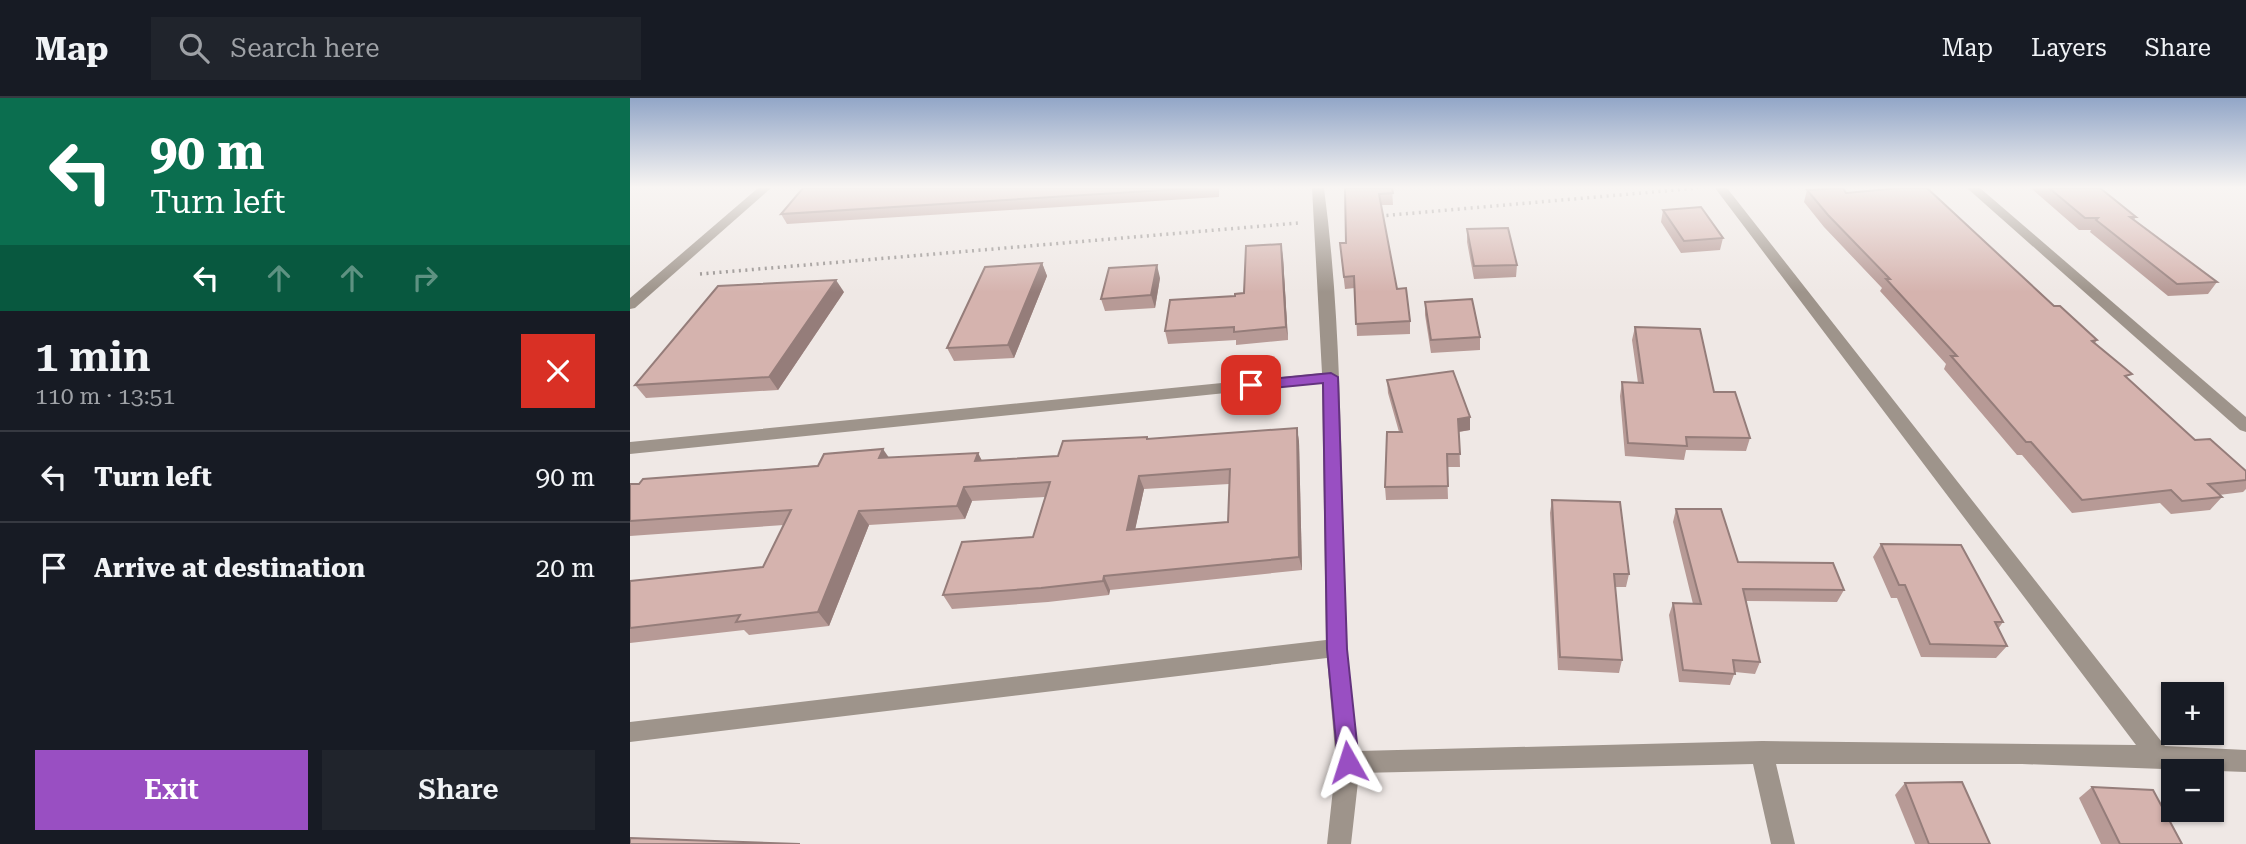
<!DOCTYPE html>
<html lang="en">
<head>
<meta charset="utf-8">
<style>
  :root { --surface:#171b24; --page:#20242c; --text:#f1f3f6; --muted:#9ea1a6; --line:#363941; --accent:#994fc2 }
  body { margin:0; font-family:"Roboto Serif",serif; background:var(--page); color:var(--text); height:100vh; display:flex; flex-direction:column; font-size:26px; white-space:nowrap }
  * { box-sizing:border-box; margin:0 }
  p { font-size:23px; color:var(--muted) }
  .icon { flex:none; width:38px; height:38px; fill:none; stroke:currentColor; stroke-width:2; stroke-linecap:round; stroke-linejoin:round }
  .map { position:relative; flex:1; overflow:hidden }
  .details { display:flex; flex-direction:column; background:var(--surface); width:630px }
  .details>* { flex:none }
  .banner { background:#0b6e4f; color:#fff; overflow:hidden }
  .fabs { position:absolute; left:1531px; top:584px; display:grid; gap:14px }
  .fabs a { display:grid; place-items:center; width:63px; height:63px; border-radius:0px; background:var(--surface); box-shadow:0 2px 5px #0004; font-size:35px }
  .pin { position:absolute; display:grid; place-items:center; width:60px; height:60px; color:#fff; margin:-30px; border-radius:14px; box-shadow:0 4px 10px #0006 }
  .me { position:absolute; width:77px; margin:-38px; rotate:354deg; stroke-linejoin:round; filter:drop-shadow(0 0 5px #0008) }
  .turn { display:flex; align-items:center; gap:24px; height:147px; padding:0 35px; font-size:32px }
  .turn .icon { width:91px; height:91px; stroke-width:2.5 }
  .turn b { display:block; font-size:49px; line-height:60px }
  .lanes { display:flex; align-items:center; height:66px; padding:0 35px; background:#0003; justify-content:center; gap:35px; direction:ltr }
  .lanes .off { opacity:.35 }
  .round { display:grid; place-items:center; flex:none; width:74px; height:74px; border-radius:0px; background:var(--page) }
  .overview { display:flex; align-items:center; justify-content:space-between; height:119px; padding:0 35px }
  h1 { font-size:42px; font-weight:600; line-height:52px }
  .primary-button { display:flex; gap:14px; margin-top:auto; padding:14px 35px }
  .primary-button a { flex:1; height:80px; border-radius:0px; background:var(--accent); color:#fff; font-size:28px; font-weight:600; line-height:80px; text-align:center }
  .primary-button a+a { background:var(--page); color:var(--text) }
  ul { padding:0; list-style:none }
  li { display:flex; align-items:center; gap:21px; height:91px; padding:0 35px; border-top:2px solid var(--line) }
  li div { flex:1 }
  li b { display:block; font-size:26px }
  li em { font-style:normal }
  header { display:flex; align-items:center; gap:42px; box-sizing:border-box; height:98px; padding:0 35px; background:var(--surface); border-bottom:2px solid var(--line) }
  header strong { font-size:33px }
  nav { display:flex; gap:38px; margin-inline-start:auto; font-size:24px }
  .search { width:490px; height:63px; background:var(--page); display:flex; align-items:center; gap:18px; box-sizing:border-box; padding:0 24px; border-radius:0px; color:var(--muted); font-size:26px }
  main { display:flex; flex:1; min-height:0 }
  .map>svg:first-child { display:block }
</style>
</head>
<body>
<header>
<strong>Map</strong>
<div class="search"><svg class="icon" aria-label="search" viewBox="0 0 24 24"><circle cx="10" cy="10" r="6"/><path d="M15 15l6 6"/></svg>Search here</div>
<nav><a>Map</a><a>Layers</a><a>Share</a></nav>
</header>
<main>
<section class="details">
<div class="banner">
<div class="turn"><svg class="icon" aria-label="left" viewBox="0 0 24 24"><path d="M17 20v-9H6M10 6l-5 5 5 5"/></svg><div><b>90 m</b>Turn left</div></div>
<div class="lanes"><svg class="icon" aria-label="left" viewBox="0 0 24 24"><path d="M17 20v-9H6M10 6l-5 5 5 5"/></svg><svg class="icon off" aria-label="ahead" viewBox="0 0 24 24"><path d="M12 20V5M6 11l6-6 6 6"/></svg><svg class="icon off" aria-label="ahead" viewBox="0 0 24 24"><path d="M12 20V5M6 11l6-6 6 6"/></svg><svg class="icon off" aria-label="right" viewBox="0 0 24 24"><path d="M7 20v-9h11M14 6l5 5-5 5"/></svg></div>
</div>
<div class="overview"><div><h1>1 min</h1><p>110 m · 13:51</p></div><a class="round" style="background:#d93025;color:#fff"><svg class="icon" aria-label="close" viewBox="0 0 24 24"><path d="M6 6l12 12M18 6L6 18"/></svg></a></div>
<ul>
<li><svg class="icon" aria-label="left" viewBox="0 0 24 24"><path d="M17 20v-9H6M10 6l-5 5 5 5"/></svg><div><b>Turn left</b></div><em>90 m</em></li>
<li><svg class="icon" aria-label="arrive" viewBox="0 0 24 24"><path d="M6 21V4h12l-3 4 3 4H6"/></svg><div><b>Arrive at destination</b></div><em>20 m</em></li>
</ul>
<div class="primary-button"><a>Exit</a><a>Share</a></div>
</section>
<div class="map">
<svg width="1616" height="746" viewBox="0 0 1616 746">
  <rect width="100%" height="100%" fill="#efe8e5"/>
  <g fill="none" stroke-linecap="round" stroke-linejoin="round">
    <g stroke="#928d8b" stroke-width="3.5" stroke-dasharray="2 4.5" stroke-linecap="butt">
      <path d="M750 118 1068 90"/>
      <path d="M70 176 668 125"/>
    </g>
    <g fill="#9e948b" fill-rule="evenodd">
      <path d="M128 90H141L5 210 0 211V200Z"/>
      <path d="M682 90H694C714 241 710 395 717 547 719 582 725 618 728 653L1132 643 1506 647 1085 90H1097L1535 648 1616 652V674L1392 666H1146L1165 746H1141L1123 666 729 675 721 746H697L706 664 697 560 0 644V624L696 542 692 285 0 356V344L692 275Z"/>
      <path d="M1337 90H1350L1616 319V334L1610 332Z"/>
    </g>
  </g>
  <g fill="#b79a96" fill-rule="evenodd">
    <path d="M173 90H589V99L157 126 151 116Z"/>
    <path d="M715 90H762L763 107H751L767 191 780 223V236L727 238 725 190 715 191 711 157 716 145Z"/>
    <path d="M1401 90H1470L1506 119 1504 122 1587 184 1578 196 1538 198 1460 134 1461 132H1449Z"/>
    <path d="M1177 92 1216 95 1424 208 1467 242 1465 245 1499 281 1565 342 1616 373V391L1613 394 1589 397 1592 399 1580 412 1541 416 1530 405 1442 415 1392 357H1387L1314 271 1316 266 1250 193 1252 190 1194 129 1174 104Z"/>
    <path d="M1033 112 1093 140 1090 152 1051 155 1031 124Z"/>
    <path d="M837 131 887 167 886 179 844 181 837 144Z"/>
    <path d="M653 159 658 242 606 247V242L538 246 535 233 605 198 614 195Z"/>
    <path d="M412 165 417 178 384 260 324 263 317 250Z"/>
    <path d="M530 180 525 210 475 213 471 201Z"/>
    <path d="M214 194 148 292 16 300 5 287Z"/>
    <path d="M795 204 850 239V252L801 255 795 217Z"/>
    <path d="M1005 229 1084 294 1120 340 1116 353 1056 352 1054 362 995 358 990 298 992 284 1008 285 1002 242Z"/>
    <path d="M757 282 840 319V332L829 334 830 369H817L818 401 756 402 755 389 769 334 758 295Z"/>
    <path d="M667 330 669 344 672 472 480 492 479 497 418 504 322 511 313 497 403 439 415 399 342 403 335 421 239 427 199 528 119 537 114 532 0 545V483L133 469 154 427 0 438V386L259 360 348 355 352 363 428 358 517 339 518 341ZM599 386 598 424 505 431 514 391Z"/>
    <path d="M922 402 999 476 996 489H985L992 562 989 575 928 572 920 415Z"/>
    <path d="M1046 411 1108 464 1214 492 1207 504 1116 503 1130 564 1125 576 1105 574 1100 587 1049 584 1039 517 1043 505 1063 506 1043 424Z"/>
    <path d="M1251 446 1373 524 1368 531 1377 548 1366 560 1291 559 1267 500H1261L1243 459Z"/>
    <path d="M1275 685 1360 746H1285L1265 697Z"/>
    <path d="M1462 689 1552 746H1471L1449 700Z"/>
  </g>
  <g fill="#957d7a">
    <path d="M651 146 653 159 658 242 656 229Z"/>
    <path d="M412 165 417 178 384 260 378 247Z"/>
    <path d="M527 167 530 180 525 210 521 197Z"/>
    <path d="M206 182 214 194 148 292 139 279Z"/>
    <path d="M840 319V332L827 334 828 321Z"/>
    <path d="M667 330 669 344 672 472 669 459Z"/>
    <path d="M253 351 262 364 249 360Z"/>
    <path d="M348 355 355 369 345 363Z"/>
    <path d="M509 378 514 391 502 446 497 432Z"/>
    <path d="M334 389 342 403 335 421 327 408Z"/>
    <path d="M229 413 239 427 199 528 188 514Z"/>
    <path d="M474 478 480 492 479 497 473 483Z"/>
  </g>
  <g fill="#d5b3ae" stroke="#957d7a" stroke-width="2" fill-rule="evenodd">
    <path d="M173 90H567L151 116Z"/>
    <path d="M715 90H762L763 95 749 96 767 191 776 190 780 223 726 226 724 178 714 179 710 145H716Z"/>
    <path d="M1213 90 1216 95 1270 90H1297L1424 208H1430L1467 242 1462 243 1502 276 1495 278 1565 342 1580 341 1616 373V382L1578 386 1592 399 1552 403 1541 392 1452 402 1401 344H1396L1321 258H1327L1256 181H1260L1198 117 1177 92Z"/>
    <path d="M1419 90H1470L1506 119H1500L1587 184 1547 186 1466 122 1468 120H1455Z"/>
    <path d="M1071 109 1093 140 1054 143 1033 112Z"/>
    <path d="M878 130 887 167 844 168 837 131Z"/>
    <path d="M651 146 656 229 604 234V229L535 233 540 202 605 198V196L614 195 616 148Z"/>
    <path d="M412 165 378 247 317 250 355 169Z"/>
    <path d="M527 167 521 197 471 201 479 170Z"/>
    <path d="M206 182 139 279 5 287 88 188Z"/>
    <path d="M842 201 850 239 801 242 795 204Z"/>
    <path d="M1005 229 1070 231 1084 294H1105L1120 340 1056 339 1057 348 998 345 992 284 1013 285Z"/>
    <path d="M823 273 840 319 828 321 830 356H817L818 388 755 389 757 334H772L757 282Z"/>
    <path d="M667 330 669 459 474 478 473 483 411 490 313 497 332 444 403 439 420 384 334 389 327 408 229 413 188 514 106 524 110 517 0 530V483L133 469 161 412 0 423V386H9L13 381 188 368 194 356 253 351 249 360 348 355 345 363 428 358 433 343 517 339V341ZM600 371 598 424 497 432 509 378Z"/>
    <path d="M922 402 990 404 999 476H984L992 562 930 559Z"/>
    <path d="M1046 411H1091L1108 464 1203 465 1214 492 1113 491 1130 564 1103 562 1105 576 1053 572 1043 505 1071 506Z"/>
    <path d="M1251 446 1331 447 1373 524H1365L1377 548 1300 546 1275 487H1269Z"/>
    <path d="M1332 684 1360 746H1299L1275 685Z"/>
    <path d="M1462 689 1523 692 1552 746H1490Z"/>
    <path d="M0 740 170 746H0Z"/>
  </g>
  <linearGradient id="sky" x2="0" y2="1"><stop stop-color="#92a6c7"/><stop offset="0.46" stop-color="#f8f5f3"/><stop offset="1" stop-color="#f8f5f3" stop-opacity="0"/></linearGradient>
  <rect width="1616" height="194" fill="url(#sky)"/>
  <path fill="#994fc2" stroke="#63337e" stroke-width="2" d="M701 275 708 279 717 551 729 664 726 671 718 674 711 671 708 664 697 551 693 285 621 292 614 287 621 283Z"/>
</svg>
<div class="fabs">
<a>+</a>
<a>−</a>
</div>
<div class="pin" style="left:621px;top:287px;background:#d93025"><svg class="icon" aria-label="arrive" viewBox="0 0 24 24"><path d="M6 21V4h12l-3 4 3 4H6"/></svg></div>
<svg class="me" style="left:718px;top:664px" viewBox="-20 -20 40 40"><path d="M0-17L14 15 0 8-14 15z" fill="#994fc2" stroke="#fff" stroke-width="4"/></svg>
</div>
</main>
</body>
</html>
